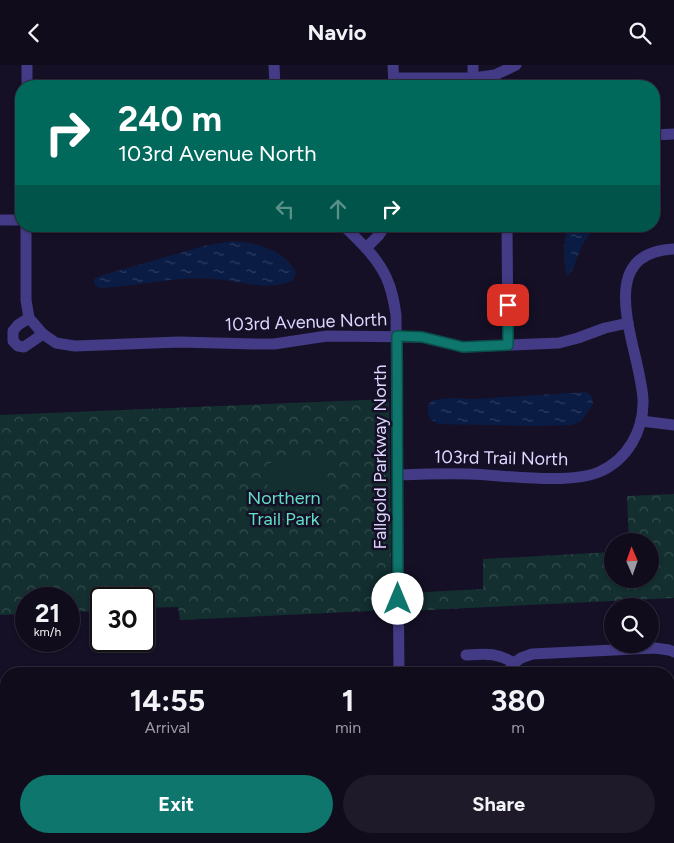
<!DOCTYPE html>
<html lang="en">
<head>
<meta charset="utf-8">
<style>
  :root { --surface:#100c1c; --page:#1e1a29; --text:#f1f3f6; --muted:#9c9ba3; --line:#302c3b; --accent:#0f766e }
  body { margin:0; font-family:Figtree,sans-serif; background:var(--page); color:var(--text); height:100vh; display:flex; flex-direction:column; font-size:19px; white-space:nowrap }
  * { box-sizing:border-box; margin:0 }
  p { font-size:16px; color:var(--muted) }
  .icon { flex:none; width:28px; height:28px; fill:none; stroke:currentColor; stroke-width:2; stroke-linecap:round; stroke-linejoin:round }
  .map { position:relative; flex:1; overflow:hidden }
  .details { position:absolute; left:0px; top:602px; width:675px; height:176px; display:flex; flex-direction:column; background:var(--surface); border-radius:20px 20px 0 0; box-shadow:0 1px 4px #0004,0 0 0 1px var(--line) }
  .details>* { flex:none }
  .top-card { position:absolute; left:15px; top:15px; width:645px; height:152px; border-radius:20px; box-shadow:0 1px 4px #0004,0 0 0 1px var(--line); background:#00695c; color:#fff; overflow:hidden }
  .needle { width:32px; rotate:358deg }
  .fabs { position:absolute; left:604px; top:468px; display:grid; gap:10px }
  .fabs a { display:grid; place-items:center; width:55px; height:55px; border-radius:50%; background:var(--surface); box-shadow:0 1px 4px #0004,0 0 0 1px var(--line); font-size:25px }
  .speed { position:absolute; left:15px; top:522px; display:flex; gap:10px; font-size:25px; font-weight:700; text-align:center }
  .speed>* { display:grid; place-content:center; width:65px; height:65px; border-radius:50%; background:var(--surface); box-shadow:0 1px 4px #0004,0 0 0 1px var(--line); line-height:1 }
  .speed small { font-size:12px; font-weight:400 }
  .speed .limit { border:2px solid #111; border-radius:8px; background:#fff; color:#111 }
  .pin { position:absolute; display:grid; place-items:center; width:42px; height:42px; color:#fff; margin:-21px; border-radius:10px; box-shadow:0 2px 8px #0006 }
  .me { position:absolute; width:55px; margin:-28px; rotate:0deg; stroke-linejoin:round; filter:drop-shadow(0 0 4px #0008) }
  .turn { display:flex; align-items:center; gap:18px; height:105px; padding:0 20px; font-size:22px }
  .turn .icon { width:65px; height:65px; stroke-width:2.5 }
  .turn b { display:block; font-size:35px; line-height:42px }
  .lanes { display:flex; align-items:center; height:48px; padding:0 20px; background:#0003; justify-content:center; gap:25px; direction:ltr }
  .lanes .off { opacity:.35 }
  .eta { display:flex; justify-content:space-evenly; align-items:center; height:85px; text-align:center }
  .eta b { font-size:30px; font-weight:700; line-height:35px }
  .cta { display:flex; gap:10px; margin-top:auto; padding:10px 20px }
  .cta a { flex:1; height:58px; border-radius:30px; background:var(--accent); color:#fff; font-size:20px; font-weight:700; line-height:58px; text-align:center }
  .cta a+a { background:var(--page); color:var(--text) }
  header { display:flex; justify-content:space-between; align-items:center; height:65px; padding:0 20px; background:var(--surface); font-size:22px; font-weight:700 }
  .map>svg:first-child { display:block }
</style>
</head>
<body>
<header><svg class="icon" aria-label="back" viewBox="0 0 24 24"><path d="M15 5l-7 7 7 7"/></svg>Navio<svg class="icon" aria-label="search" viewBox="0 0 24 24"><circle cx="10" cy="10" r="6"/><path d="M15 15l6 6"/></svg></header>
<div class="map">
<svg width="674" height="778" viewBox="0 0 674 778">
  <defs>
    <pattern id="forest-crowns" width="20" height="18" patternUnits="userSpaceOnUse" patternTransform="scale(1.25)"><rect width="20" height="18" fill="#132f30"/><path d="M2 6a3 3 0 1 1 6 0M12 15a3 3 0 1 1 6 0" fill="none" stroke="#354c4f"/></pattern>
    <pattern id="water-ripples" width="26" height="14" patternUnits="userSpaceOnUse" patternTransform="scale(1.25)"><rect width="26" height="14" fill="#0b1c44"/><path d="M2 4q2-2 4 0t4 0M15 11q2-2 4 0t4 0" fill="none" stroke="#2e3c60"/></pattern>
  </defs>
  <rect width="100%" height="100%" fill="#151026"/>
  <g fill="url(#forest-crowns)">
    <path d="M389 334 392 545 180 555 178 542 144 543V534H101V546L69 547V534H26V549L0 550V350Z"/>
    <path d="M674 429V533L408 546V528L483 524V494L612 487V514H650V476H629L627 431Z"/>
  </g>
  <path fill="#132f30" d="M274 395 328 396 327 428 314 441 294 445 267 443 268 400Z"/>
  <g fill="url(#water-ripples)">
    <path d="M569 161H595L582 180 572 206 567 211C563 200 563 171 569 161Z"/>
    <path d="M232 176C255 177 286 185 296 208L293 215C269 226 248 218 224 215 182 209 143 221 101 223L97 222 94 218V214L103 210 204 181Z"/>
    <path d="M586 327 591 330 593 337 592 341 581 356 572 360 534 361 439 359C428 355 427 349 428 339L434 335 450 333 475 334Z"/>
  </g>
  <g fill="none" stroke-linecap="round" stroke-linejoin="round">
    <g stroke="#433b85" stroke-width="11">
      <path d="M274 0 275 21"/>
      <path d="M393 0 394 21"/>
      <path d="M394 13H473L495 10 516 0"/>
      <path d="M473 13V0"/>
      <path d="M27 21V0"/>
      <path d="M654 70 674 69"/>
      <path d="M0 155H21"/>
      <path d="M26 161V235L29 253 43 269 56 278 75 281 179 277 255 279H274L327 271 422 272 463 282 559 278 578 273 605 263 628 258"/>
      <path d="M344 161C360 177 377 192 386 212 392 224 394 237 396 250L399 609"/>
      <path d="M507 161 508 280"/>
      <path d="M366 183 379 170 385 161"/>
      <path d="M29 253 18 260 13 266V276L18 281 24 282 43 269"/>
      <path d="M641 356 674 360"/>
      <path d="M398 410C422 409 446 408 470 409 504 410 568 420 599 407 627 395 644 366 643 335 641 285 589 188 674 184"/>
      <path d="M466 590C485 589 496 587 514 598L521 593 532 589 655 583 669 585 674 587"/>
      <path d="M507 609 514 598"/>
      <path d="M669 758H674"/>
      <path d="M395 772V778"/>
      <path d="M406 772V778"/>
      <path d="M266 778 373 772"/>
    </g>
  </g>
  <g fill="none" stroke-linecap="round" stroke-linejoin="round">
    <defs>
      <path id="route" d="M398 534 397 271 422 272 463 282 508 280V240"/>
    </defs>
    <use href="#route" stroke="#0a4d48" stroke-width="12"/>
    <use href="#route" stroke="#0f766e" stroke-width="9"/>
  </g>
  <g text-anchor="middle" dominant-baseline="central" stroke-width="5" stroke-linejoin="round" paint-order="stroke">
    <g font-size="18" fill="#ddd6fe" stroke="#151026">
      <text transform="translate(306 257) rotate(-2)">103rd Avenue North</text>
      <text transform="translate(380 392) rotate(-90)">Fallgold Parkway North</text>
      <text transform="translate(501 393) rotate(1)">103rd Trail North</text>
    </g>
    <g font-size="18" fill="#62dec7" stroke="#151026">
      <text x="284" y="433">Northern<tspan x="284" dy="21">Trail Park</tspan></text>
    </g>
  </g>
</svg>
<div class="fabs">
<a><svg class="needle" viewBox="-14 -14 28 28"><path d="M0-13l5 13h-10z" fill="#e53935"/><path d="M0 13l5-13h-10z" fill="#9c9ba3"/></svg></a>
<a><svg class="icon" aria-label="search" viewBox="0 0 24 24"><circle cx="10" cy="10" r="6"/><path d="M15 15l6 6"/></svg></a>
</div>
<div class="speed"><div>21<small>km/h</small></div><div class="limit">30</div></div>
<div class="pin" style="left:508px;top:240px;background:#d93025"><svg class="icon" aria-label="arrive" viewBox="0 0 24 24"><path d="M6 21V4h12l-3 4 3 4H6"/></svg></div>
<svg class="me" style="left:398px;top:534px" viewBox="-20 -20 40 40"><circle r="19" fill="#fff"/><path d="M0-13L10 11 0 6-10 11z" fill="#0f766e"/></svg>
<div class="top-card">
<div class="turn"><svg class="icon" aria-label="right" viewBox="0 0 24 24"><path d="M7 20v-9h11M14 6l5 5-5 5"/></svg><div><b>240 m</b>103rd Avenue North</div></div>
<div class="lanes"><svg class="icon off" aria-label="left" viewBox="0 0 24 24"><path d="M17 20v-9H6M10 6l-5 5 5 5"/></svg><svg class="icon off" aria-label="ahead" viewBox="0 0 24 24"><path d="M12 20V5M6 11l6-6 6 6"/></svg><svg class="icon" aria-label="right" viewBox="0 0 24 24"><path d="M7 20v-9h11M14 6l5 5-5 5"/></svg></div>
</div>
<section class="details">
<div class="eta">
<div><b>14:55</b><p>Arrival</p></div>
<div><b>1</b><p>min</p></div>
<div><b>380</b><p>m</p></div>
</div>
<div class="cta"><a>Exit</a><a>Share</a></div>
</section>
</div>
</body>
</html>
